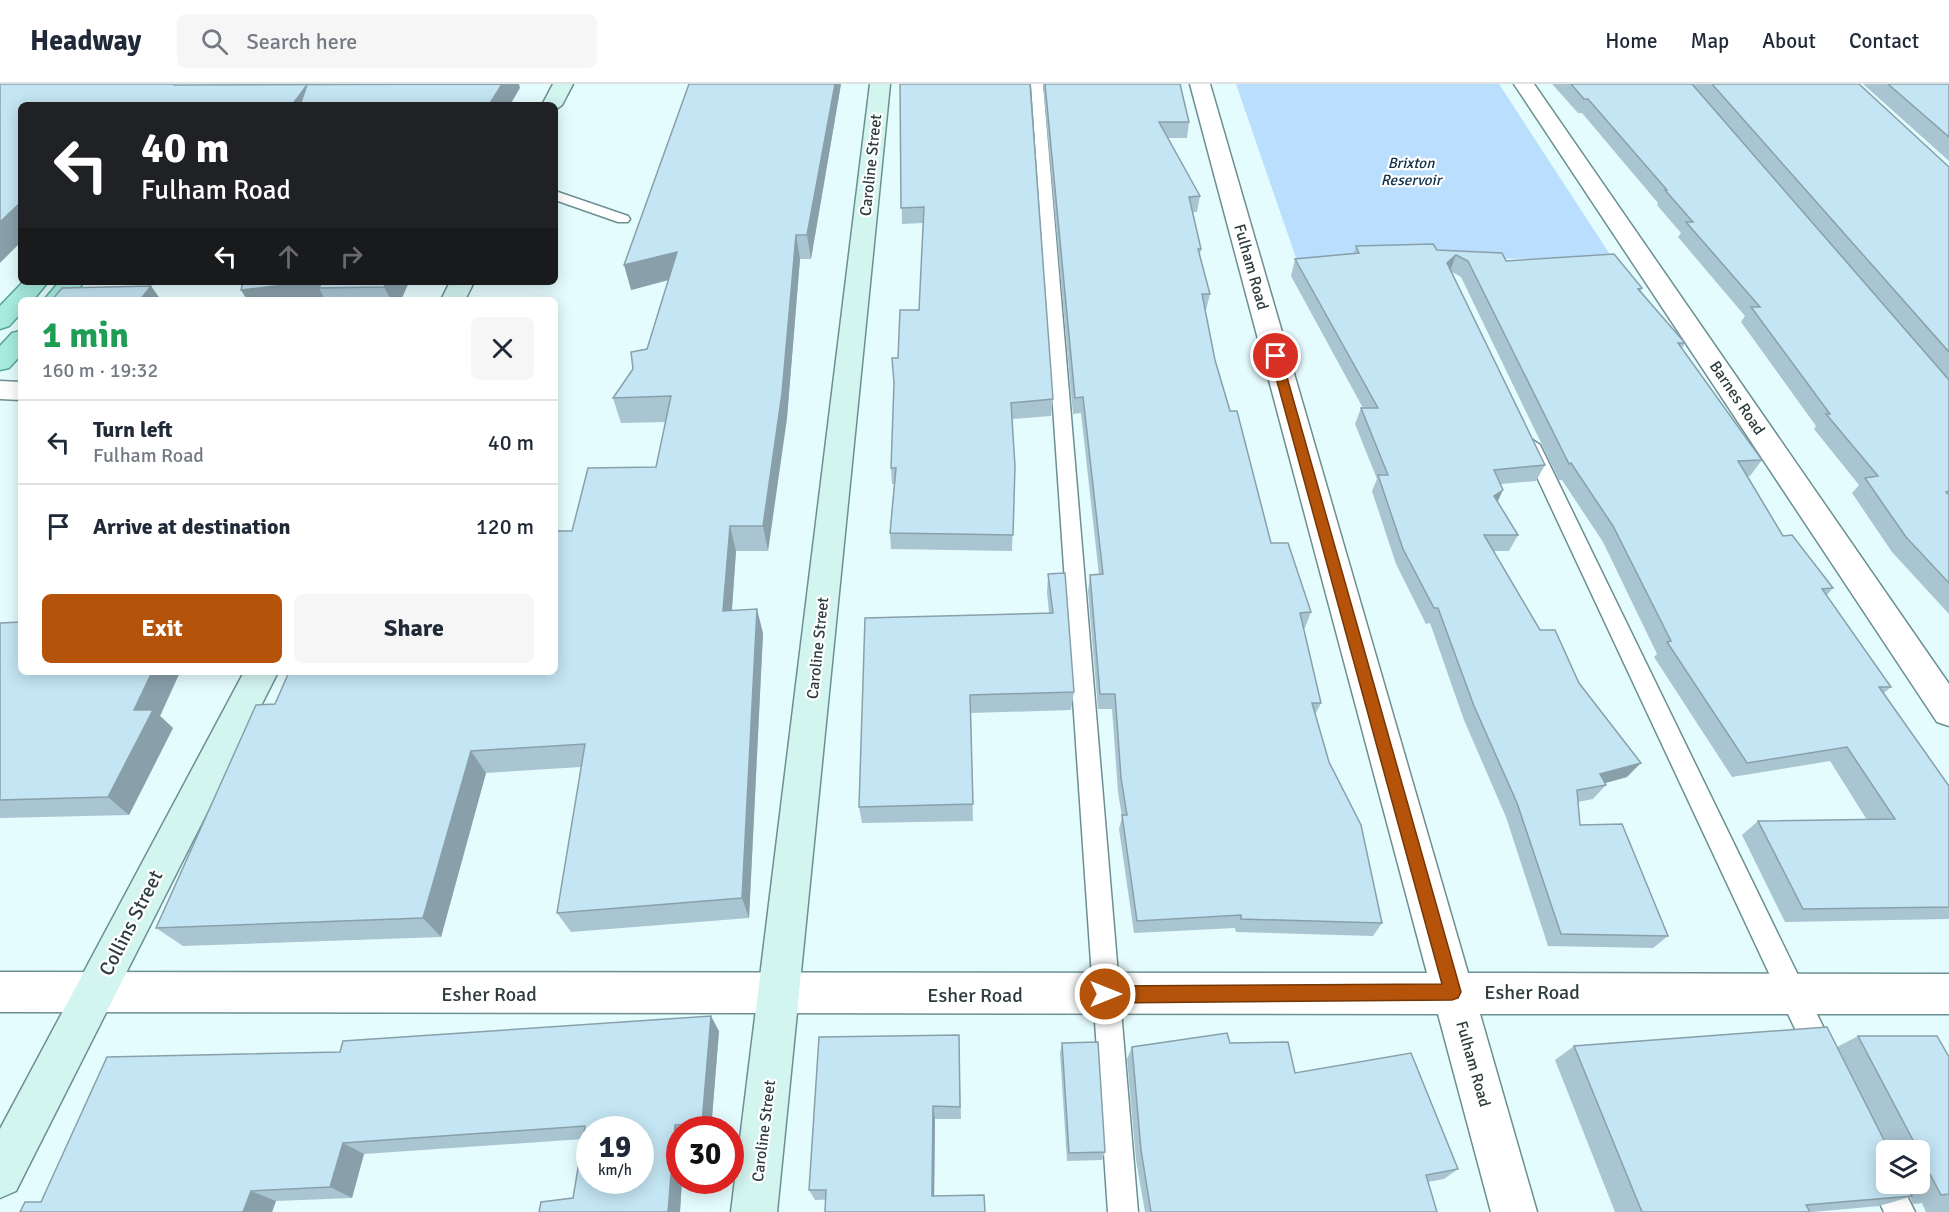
<!DOCTYPE html>
<html lang="en">
<head>
<meta charset="utf-8">
<style>
  :root { --surface:#fff; --page:#f6f6f7; --text:#1f2937; --muted:#747a83; --line:#e0e1e3; --accent:#b45309 }
  body { margin:0; font-family:Signika,sans-serif; background:var(--page); color:var(--text); height:100vh; display:flex; flex-direction:column; font-size:22px; white-space:nowrap }
  * { box-sizing:border-box; margin:0 }
  p { font-size:20px; color:var(--muted) }
  .icon { flex:none; width:33px; height:33px; fill:none; stroke:currentColor; stroke-width:2; stroke-linecap:round; stroke-linejoin:round }
  .map { position:relative; flex:1; overflow:hidden }
  .sheet { position:absolute; left:18px; top:213px; width:540px; height:378px; display:flex; flex-direction:column; background:var(--surface); border-radius:9px; box-shadow:0 3px 15px #0003 }
  .sheet>* { flex:none }
  .guide { position:absolute; left:18px; top:18px; width:540px; height:183px; border-radius:9px; box-shadow:0 3px 15px #0003; background:#202124; color:#fff; overflow:hidden }
  .controls { position:absolute; left:1876px; top:1056px; display:grid; gap:12px }
  .controls a { display:grid; place-items:center; width:54px; height:54px; border-radius:9px; background:var(--surface); box-shadow:0 3px 15px #0003; font-size:30px }
  .speed { position:absolute; left:576px; top:1032px; display:flex; gap:12px; font-size:30px; font-weight:700; text-align:center }
  .speed>* { display:grid; place-content:center; width:78px; height:78px; border-radius:50%; background:var(--surface); box-shadow:0 3px 15px #0003; line-height:1 }
  .speed small { font-size:15px; font-weight:400 }
  .speed .limit { border:9px solid #d22; background:#fff; color:#111 }
  .pin { position:absolute; display:grid; place-items:center; width:51px; height:51px; color:#fff; margin:-26px; border:3px solid #fff; border-radius:50%; box-shadow:0 2px 6px #0007 }
  .me { position:absolute; width:66px; margin:-33px; rotate:90deg; stroke-linejoin:round; filter:drop-shadow(0 0 4px #0008) }
  .turn { display:flex; align-items:center; gap:21px; height:126px; padding:0 24px; font-size:27px }
  .turn .icon { width:78px; height:78px; stroke-width:2.5 }
  .turn b { display:block; font-size:42px; line-height:51px }
  .lanes { display:flex; align-items:center; height:57px; padding:0 24px; background:#0003; justify-content:center; gap:30px; direction:ltr }
  .lanes .off { opacity:.35 }
  .round { display:grid; place-items:center; flex:none; width:63px; height:63px; border-radius:9px; background:var(--page) }
  .overview { display:flex; align-items:center; justify-content:space-between; height:102px; padding:0 24px }
  h1 { font-size:36px; font-weight:700; line-height:45px; color:#1e9e55 }
  .primary-button { display:flex; gap:12px; margin-top:auto; padding:12px 24px }
  .primary-button a { flex:1; height:69px; border-radius:9px; background:var(--accent); color:#fff; font-size:24px; font-weight:700; line-height:69px; text-align:center }
  .primary-button a+a { background:var(--page); color:var(--text) }
  ul { padding:0; list-style:none }
  li { display:flex; align-items:center; gap:18px; height:84px; padding:0 24px; border-top:2px solid var(--line) }
  li div { flex:1 }
  li b { display:block; font-size:22px }
  li em { font-style:normal }
  header { display:flex; align-items:center; gap:36px; box-sizing:border-box; height:84px; padding:0 30px; background:var(--surface); border-bottom:2px solid var(--line) }
  header strong { font-size:28px }
  nav { display:flex; gap:33px; margin-inline-start:auto; font-size:21px }
  .search { width:420px; height:54px; background:var(--page); display:flex; align-items:center; gap:15px; box-sizing:border-box; padding:0 21px; border-radius:9px; color:var(--muted); font-size:22px }
  .map>svg:first-child { display:block }
</style>
</head>
<body>
<header>
<strong>Headway</strong>
<div class="search"><svg class="icon" aria-label="search" viewBox="0 0 24 24"><circle cx="10" cy="10" r="6"/><path d="M15 15l6 6"/></svg>Search here</div>
<nav><a>Home</a><a>Map</a><a>About</a><a>Contact</a></nav>
</header>
<div class="map">
<svg width="1949" height="1128" viewBox="0 0 1949 1128">
  <rect width="100%" height="100%" fill="#e5fcfe"/>
  <path fill="#badefe" d="M1236 0H1499L1613 175 1296 174Z"/>
  <g fill="none" stroke-linecap="round" stroke-linejoin="round">
    <defs>
      <g id="lane">
        <path d="M1031 0H1043L1138 1128H1108Z"/>
        <path d="M555 107 628 132 630 135 628 138H618L555 116Z"/>
        <path d="M1531 355 1540 361 1831 959 1835 969 1831 979 1821 983 1811 979 1522 361Z"/>
        <path d="M1883 1079 1887 1081V1100H1901L1915 1128H1884L1868 1094 1873 1084Z"/>
      </g>
      <g id="street">
        <path d="M1190 0H1210L1468 889 1949 890V930H1480L1537 1128H1491L1438 930 0 928V888L1427 889Z"/>
        <path d="M1514 0H1534L1949 600V642L1937 638Z"/>
        <path d="M0 297 21 298V316L0 315Z"/>
      </g>
      <g id="secondary">
        <path d="M553 0H573L562 21 555 26V21H542Z"/>
        <path d="M870 0H890L777 1128H731Z"/>
        <path d="M450 198H474L465 216H441Z"/>
        <path d="M244 588H278L16 1107 0 1114V1045Z"/>
      </g>
      <g id="primary">
        <path d="M23 198H48L33 216H21V229L9 242 0 245V222Z"/>
        <path d="M59 198H84L69 216H44Z"/>
        <path d="M21 247V271L9 284 0 286V262L12 249Z"/>
      </g>
    </defs>
    <use href="#lane" stroke="#6b8f92" stroke-width="3"/>
    <use href="#street" stroke="#6b8f92" stroke-width="3"/>
    <use href="#secondary" stroke="#6b8f92" stroke-width="3"/>
    <use href="#primary" stroke="#55a699" stroke-width="3"/>
    <use href="#lane" fill="#fff" fill-rule="evenodd"/>
    <use href="#street" fill="#fff" fill-rule="evenodd"/>
    <use href="#secondary" fill="#d3f5ef" fill-rule="evenodd"/>
    <use href="#primary" fill="#a6ecdf" fill-rule="evenodd"/>
  </g>
  <g fill="#a9c5d1" fill-rule="evenodd">
    <path d="M689 0H841L811 175H800L787 334 768 467H736L732 527 763 549 749 834 571 848 557 829 581 683 486 689 441 853 183 862 156 844 275 620 572 447 656 383 666 338 621 339 613 314 647 265 669 196 631 206Z"/>
    <path d="M900 0 1053 315 1051 332 1012 335 1015 382 1012 467 891 465 890 449 894 400H892L891 384 898 274 919 226 923 139 902 140Z"/>
    <path d="M1043 0H1180L1189 38 1187 54H1168L1200 112 1197 128H1193L1201 165 1200 171 1210 210 1206 226H1205L1215 276 1271 459 1311 528 1305 544H1303L1321 619 1315 631 1329 678 1382 839 1373 852 1236 848 1235 844 1134 849 1119 745 1122 733 1118 708 1112 625H1098L1088 507 1090 491H1099L1081 329 1073 330Z"/>
    <path d="M1552 0H1859L1949 83V530L1892 468 1852 409 1859 401 1814 345 1816 342 1741 238 1745 232 1678 153 1681 149 1657 121 1658 119 1582 29H1578Z"/>
    <path d="M1863 0H1949V77Z"/>
    <path d="M1356 162 1437 166 1506 177 1642 204 1641 207 1685 259 1682 264 1762 376 1750 392H1748L1783 452 1833 504 1826 512 1891 603 1884 609 1949 702V835L1785 838 1742 751 1758 737 1867 736 1830 677 1732 693 1654 573 1657 570 1603 458 1562 396H1559L1461 193 1452 188 1545 381 1536 397 1501 400 1497 418 1518 451 1509 467H1493L1540 546 1579 599 1627 693 1605 699 1606 701 1593 715 1578 718 1580 741 1668 852 1653 864 1548 862 1506 733 1464 636 1430 539 1426 540 1396 480 1372 407 1377 395 1355 340 1361 324H1363L1291 192 1295 175 1354 169Z"/>
    <path d="M243 198H409L401 216H247Z"/>
    <path d="M1048 490 1074 608 1071 626 971 629 973 737 862 739 859 723 1049 529 1047 509Z"/>
    <path d="M0 539 21 588H180L160 632 173 644 129 731 0 734Z"/>
    <path d="M719 947 711 1046H680V1096H682L680 1128H539L573 1114 583 1055 364 1070 352 1114 276 1117 272 1128H20L340 968Z"/>
    <path d="M959 951 961 1035H935L934 1112 815 1116 809 1106Z"/>
    <path d="M1858 952 1949 973V1128H1926L1922 1119 1913 1120 1910 1113 1879 1122 1813 1128H1615L1555 976 1574 962 1837 963ZM1887 1066H1920V1100H1887Z"/>
    <path d="M1062 959 1105 1068 1102 1076 1067 1077 1060 969Z"/>
    <path d="M1230 959 1295 989 1458 1085 1444 1095 1428 1098 1437 1128H1145L1136 1076 1127 975 1132 963Z"/>
  </g>
  <g fill="#89a0aa">
    <path d="M502 0H519L520 4 510 21H489Z"/>
    <path d="M835 0H841L811 175 807 151Z"/>
    <path d="M307 1 317 21H292Z"/>
    <path d="M21 118V158L0 179V138Z"/>
    <path d="M796 151 800 175 787 334 768 467 763 442Z"/>
    <path d="M677 168 683 192 631 206 624 181Z"/>
    <path d="M1456 171 1450 187 1447 179Z"/>
    <path d="M309 198H324L319 204 325 216H247L241 206Z"/>
    <path d="M386 198H409L401 216H391L384 203Z"/>
    <path d="M151 202 161 216H140Z"/>
    <path d="M1503 406 1495 423 1494 412Z"/>
    <path d="M730 442 736 467 730 551 723 527Z"/>
    <path d="M757 525 763 549 749 834 742 814Z"/>
    <path d="M152 588H180L160 632 173 644 129 731 108 713 134 626Z"/>
    <path d="M471 667 486 689 441 853 423 834Z"/>
    <path d="M1641 679 1627 693 1588 704 1600 690Z"/>
    <path d="M711 932 719 947 711 1046H707L702 1039Z"/>
    <path d="M933 1022 935 1035 934 1122 932 1112Z"/>
    <path d="M675 1041 680 1046V1096H682L680 1128H668Z"/>
    <path d="M343 1059 364 1070 352 1114 330 1103Z"/>
    <path d="M251 1107 276 1117 272 1128H243Z"/>
  </g>
  <g fill="#c4e5f3" stroke="#89a0aa" stroke-width="1.5" fill-rule="evenodd">
    <path d="M0 0H174V1L502 0 489 21H300L307 1 292 21H21V118L0 138Z"/>
    <path d="M689 0H835L807 151H796L782 309 763 442H730L723 527 757 525 742 814 557 829 585 660 471 667 423 834 156 844 256 621 275 620 289 588H555V447H572L588 384 656 383 671 312 613 314 633 285 631 268 647 265 677 168 624 181Z"/>
    <path d="M900 0H1030L1053 315 1011 319 1015 382 1013 451 890 449 896 384H891L894 299 892 274H898L900 226H919L924 123 901 124Z"/>
    <path d="M1045 0H1180L1189 38H1159L1200 112 1189 113 1201 165H1198L1210 210H1202L1215 276 1230 327H1237L1271 459H1288L1311 528 1300 529 1321 619H1312L1329 678 1361 741 1382 839 1241 835V831L1137 837 1122 731H1127L1121 694 1115 610H1100L1090 491 1103 490 1083 313 1075 314Z"/>
    <path d="M1571 0H1692L1949 296V407L1946 408 1949 411V499L1906 453 1865 394 1878 392 1826 330H1830L1751 223H1760L1686 138H1693L1665 106H1667L1588 15H1584Z"/>
    <path d="M1712 0H1859L1949 83V268Z"/>
    <path d="M1888 0H1949V53Z"/>
    <path d="M1433 160 1437 166 1502 169 1506 177 1614 170 1642 204 1638 205 1685 259H1678L1762 376 1738 377 1783 452 1792 451 1833 504 1822 505 1891 603H1879L1949 702V823L1803 825 1758 737 1895 735 1847 663 1747 679 1667 558 1671 557 1613 442 1571 379 1569 380 1468 177 1456 171 1447 179 1545 381 1494 386 1503 406 1494 412 1518 451H1484L1540 546H1555L1579 599 1641 679 1600 690 1606 701 1577 706 1580 741 1622 740 1668 852 1561 850 1517 719 1474 622 1438 524H1434L1403 465 1378 391H1388L1361 324H1378L1295 175 1359 169 1356 162Z"/>
    <path d="M243 198H309L241 206Z"/>
    <path d="M322 198H386L384 203 319 204Z"/>
    <path d="M151 202 140 216H52L62 204Z"/>
    <path d="M1065 489 1074 608 970 611 973 720 859 723 865 534 1053 529 1048 490Z"/>
    <path d="M21 538V588H152L134 626H153L108 713 0 716V539Z"/>
    <path d="M711 932 702 1039 675 1041 668 1128H539L541 1118 573 1114 585 1042 343 1059 330 1103 251 1107 243 1128H20L25 1118H41L107 973 340 968 343 957ZM590 1046H640V1096H590Z"/>
    <path d="M1827 943 1889 1066H1887V1100H1905L1912 1112 1806 1121 1810 1128H1642L1574 962Z"/>
    <path d="M1227 949 1230 959 1288 958 1295 989 1411 969 1458 1085 1426 1091 1437 1128H1151L1141 1066 1132 963Z"/>
    <path d="M959 951 960 1023 933 1022 932 1112 984 1111 985 1128H825L826 1106H809L819 953Z"/>
    <path d="M1858 952H1937L1949 973V1110L1941 1111 1930 1090 1920 1089V1066H1915V1060Z"/>
    <path d="M1098 958 1105 1068 1069 1069 1062 959Z"/>
  </g>
  <path fill="#b45309" stroke="#753606" stroke-width="1.5" d="M1276 269 1281 272 1461 908 1458 914 1452 916 1105 919 1099 916 1097 910 1099 904 1105 902 1442 900 1270 272Z"/>
  <g text-anchor="middle" dominant-baseline="central" stroke-width="4.5" stroke-linejoin="round" paint-order="stroke">
    <g font-size="15" font-style="italic" fill="#0e2f4a" stroke="#fff">
      <text x="1411" y="79">Brixton<tspan x="1411" dy="17">Reservoir</tspan></text>
    </g>
    <g font-size="16" fill="#2d3c3d" stroke="#fff">
      <text transform="translate(871 81) rotate(-84)">Caroline Street</text>
      <text transform="translate(1251 183) rotate(74)">Fulham Road</text>
      <text transform="translate(1737 314) rotate(56)">Barnes Road</text>
      <text transform="translate(818 564) rotate(-84)">Caroline Street</text>
      <text transform="translate(1473 980) rotate(74)">Fulham Road</text>
      <text transform="translate(764 1047) rotate(-83)">Caroline Street</text>
    </g>
    <g font-size="20" fill="#2d3c3d" stroke="#fff">
      <text transform="translate(131 839) rotate(-63)">Collins Street</text>
      <text x="1532" y="908">Esher Road</text>
      <text x="489" y="910">Esher Road</text>
      <text x="975" y="911">Esher Road</text>
    </g>
  </g>
</svg>
<div class="controls">
<a><svg class="icon" aria-label="layers" viewBox="0 0 24 24"><path d="M12 4l9 5-9 5-9-5zM3 14l9 5 9-5"/></svg></a>
</div>
<div class="speed"><div>19<small>km/h</small></div><div class="limit">30</div></div>
<div class="pin" style="left:1276px;top:272px;background:#d93025"><svg class="icon" aria-label="arrive" viewBox="0 0 24 24"><path d="M6 21V4h12l-3 4 3 4H6"/></svg></div>
<svg class="me" style="left:1105px;top:910px" viewBox="-20 -20 40 40"><circle r="17" fill="#b45309" stroke="#fff" stroke-width="3"/><path d="M0-11L8 9 0 5-8 9z" fill="#fff"/></svg>
<div class="guide">
<div class="turn"><svg class="icon" aria-label="left" viewBox="0 0 24 24"><path d="M17 20v-9H6M10 6l-5 5 5 5"/></svg><div><b>40 m</b>Fulham Road</div></div>
<div class="lanes"><svg class="icon" aria-label="left" viewBox="0 0 24 24"><path d="M17 20v-9H6M10 6l-5 5 5 5"/></svg><svg class="icon off" aria-label="ahead" viewBox="0 0 24 24"><path d="M12 20V5M6 11l6-6 6 6"/></svg><svg class="icon off" aria-label="right" viewBox="0 0 24 24"><path d="M7 20v-9h11M14 6l5 5-5 5"/></svg></div>
</div>
<section class="sheet">
<div class="overview"><div><h1>1 min</h1><p>160 m · 19:32</p></div><a class="round"><svg class="icon" aria-label="close" viewBox="0 0 24 24"><path d="M6 6l12 12M18 6L6 18"/></svg></a></div>
<ul>
<li><svg class="icon" aria-label="left" viewBox="0 0 24 24"><path d="M17 20v-9H6M10 6l-5 5 5 5"/></svg><div><b>Turn left</b><p>Fulham Road</p></div><em>40 m</em></li>
<li><svg class="icon" aria-label="arrive" viewBox="0 0 24 24"><path d="M6 21V4h12l-3 4 3 4H6"/></svg><div><b>Arrive at destination</b></div><em>120 m</em></li>
</ul>
<div class="primary-button"><a>Exit</a><a>Share</a></div>
</section>
</div>
</body>
</html>
